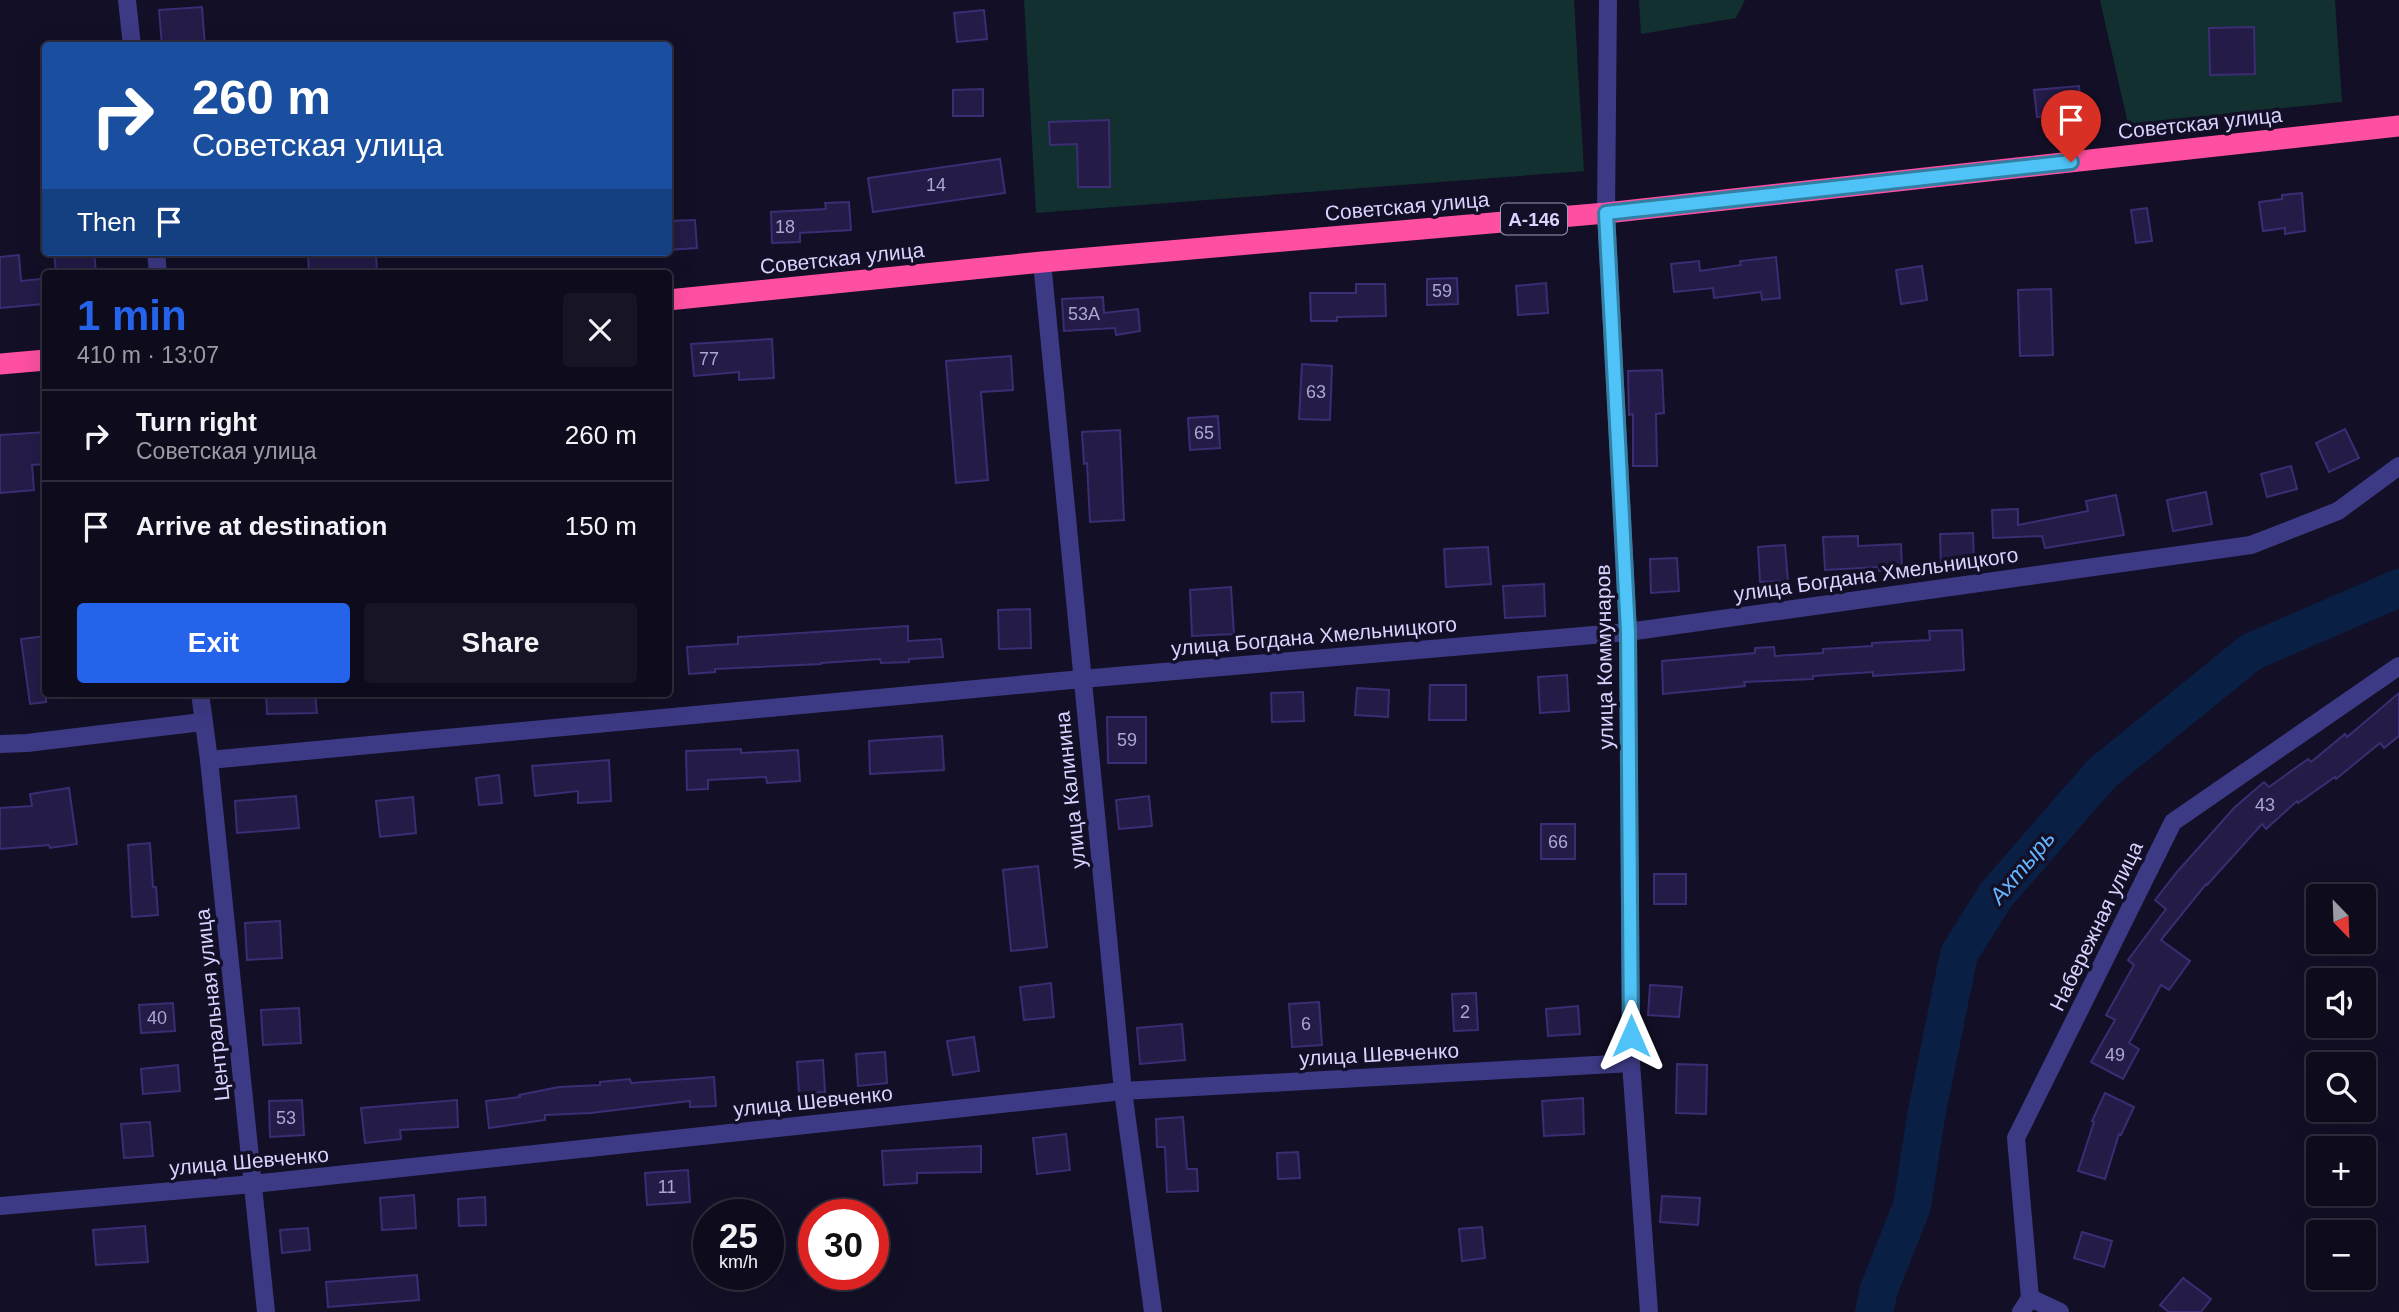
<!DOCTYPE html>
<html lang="en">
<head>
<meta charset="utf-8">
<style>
  :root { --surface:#0e0b1c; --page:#171425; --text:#f1f3f6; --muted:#9b9ba3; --line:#2e2b3b; --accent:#2563eb }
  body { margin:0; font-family:Helvetica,sans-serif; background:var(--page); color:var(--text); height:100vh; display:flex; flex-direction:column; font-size:26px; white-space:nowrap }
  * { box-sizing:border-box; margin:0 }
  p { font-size:23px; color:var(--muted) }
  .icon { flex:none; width:38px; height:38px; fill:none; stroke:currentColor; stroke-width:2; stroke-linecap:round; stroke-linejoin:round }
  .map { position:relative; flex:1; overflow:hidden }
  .details { position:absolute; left:42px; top:270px; width:630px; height:427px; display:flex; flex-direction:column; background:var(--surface); border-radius:7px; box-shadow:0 7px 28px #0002,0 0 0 2px var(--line) }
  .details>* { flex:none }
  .top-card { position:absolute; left:42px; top:42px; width:630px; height:214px; border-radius:7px; box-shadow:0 7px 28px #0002,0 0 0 2px var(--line); background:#1a4fa0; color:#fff; overflow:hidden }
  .needle { width:46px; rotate:157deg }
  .tools { position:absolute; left:2306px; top:884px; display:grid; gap:14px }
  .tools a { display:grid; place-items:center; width:70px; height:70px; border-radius:7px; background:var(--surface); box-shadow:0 7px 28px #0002,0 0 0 2px var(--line); font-size:35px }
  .speed { position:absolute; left:693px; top:1199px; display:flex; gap:14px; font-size:35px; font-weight:700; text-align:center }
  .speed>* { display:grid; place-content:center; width:91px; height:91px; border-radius:50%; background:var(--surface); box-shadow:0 7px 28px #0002,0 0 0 2px var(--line); line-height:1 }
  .speed small { font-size:18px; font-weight:400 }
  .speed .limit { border:10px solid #d22; background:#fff; color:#111 }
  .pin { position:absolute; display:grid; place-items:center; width:60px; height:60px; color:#fff; margin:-72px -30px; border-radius:50% 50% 50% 0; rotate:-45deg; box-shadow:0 0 7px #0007 }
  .pin .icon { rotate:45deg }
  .me { position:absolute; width:77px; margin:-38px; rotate:0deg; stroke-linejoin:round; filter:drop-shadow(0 0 5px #0008) }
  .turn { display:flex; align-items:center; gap:24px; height:147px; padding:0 35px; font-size:32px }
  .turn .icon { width:91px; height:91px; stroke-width:2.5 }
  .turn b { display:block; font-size:49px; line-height:60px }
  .then { display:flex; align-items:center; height:66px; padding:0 35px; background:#0003; gap:14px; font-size:26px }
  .round { display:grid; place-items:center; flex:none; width:74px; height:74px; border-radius:7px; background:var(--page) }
  .head { display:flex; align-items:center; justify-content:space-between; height:119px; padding:0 35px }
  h1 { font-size:42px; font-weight:700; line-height:52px; color:var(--accent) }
  .cta { display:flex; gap:14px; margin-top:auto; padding:14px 35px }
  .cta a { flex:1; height:80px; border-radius:7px; background:var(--accent); color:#fff; font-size:28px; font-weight:700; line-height:80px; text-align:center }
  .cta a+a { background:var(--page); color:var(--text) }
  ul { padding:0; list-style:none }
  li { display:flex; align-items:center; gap:21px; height:91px; padding:0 35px; border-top:2px solid var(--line) }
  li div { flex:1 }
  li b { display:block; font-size:26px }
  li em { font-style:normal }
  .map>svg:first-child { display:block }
</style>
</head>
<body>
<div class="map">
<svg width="2399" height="1312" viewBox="0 0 2399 1312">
  <rect width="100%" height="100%" fill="#130f26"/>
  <g fill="#12302f">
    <path d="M1024 0H1574L1584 171 1036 213Z"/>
    <path d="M1639 0H1745L1736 18 1641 34Z"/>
    <path d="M2100 0H2335L2342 102 2128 124Z"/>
  </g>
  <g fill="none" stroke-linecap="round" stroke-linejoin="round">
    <path stroke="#0a1f44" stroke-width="38" d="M1874 1312 1879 1289 1912 1206 1927 1111 1959 954 1996 895 2102 773 2251 652 2399 588"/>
  </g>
  <g fill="#241b47" stroke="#3b2d73" stroke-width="2">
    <path d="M202 7 205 46H162L159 10Z"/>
    <path d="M984 10 987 39 957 42 954 13Z"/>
    <path d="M2254 27 2255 74 2210 75 2209 28Z"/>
    <path d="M2079 86 2082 113 2037 117 2034 90Z"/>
    <path d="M983 89V116H953V90Z"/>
    <path d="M1109 120 1110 187H1078L1077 144 1050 145 1049 122Z"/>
    <path d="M1000 159 1005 193 873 212 868 178Z"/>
    <path d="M2302 193 2305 231 2285 234V228L2263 231 2259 202 2282 199V195Z"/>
    <path d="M849 202 851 230 800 233V242L772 243 771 212 826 209 825 203Z"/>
    <path d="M2147 208 2152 241 2136 243 2131 210Z"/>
    <path d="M695 220 697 248 668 250V221Z"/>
    <path d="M54 252H94L96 273H56Z"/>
    <path d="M376 252 377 273H309L308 253Z"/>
    <path d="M19 255 21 281 41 279 43 304 0 308V257Z"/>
    <path d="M1776 257 1780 298 1762 300 1761 292 1714 298 1713 288 1674 292 1671 264 1699 261 1700 271 1741 265 1740 261Z"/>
    <path d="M1922 266 1927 300 1901 304 1896 270Z"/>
    <path d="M1457 278 1458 304 1427 305V279Z"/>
    <path d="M1546 283 1548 313 1518 315 1516 286Z"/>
    <path d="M1356 284H1385L1386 316 1337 317V321H1311L1310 293H1356Z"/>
    <path d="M2051 289 2053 355 2020 356 2018 290Z"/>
    <path d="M1103 297 1104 313 1138 309 1140 331 1116 335 1115 328 1064 331 1062 299Z"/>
    <path d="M772 339 774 378 739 380V372L694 376 691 344Z"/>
    <path d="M1011 356 1013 390 981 392 988 480 956 483 946 361Z"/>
    <path d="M1302 364 1332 366 1330 420 1299 419Z"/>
    <path d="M1662 370 1664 413 1656 414 1657 466H1633V414L1629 415 1628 371Z"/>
    <path d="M1218 416 1220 448 1190 450 1188 418Z"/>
    <path d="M2345 429 2359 458 2329 472 2316 443Z"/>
    <path d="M1120 430 1124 520 1090 522 1087 463 1084 464 1082 432Z"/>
    <path d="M46 432V464L32 465 34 490 0 493V435Z"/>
    <path d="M2291 466 2297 489 2267 497 2261 474Z"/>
    <path d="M2206 492 2212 524 2173 531 2167 500Z"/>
    <path d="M2116 495 2124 535 2045 548 2042 536 1993 538 1992 510 2018 509V525L2088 511 2086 501Z"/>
    <path d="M1973 533 1974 562 1941 564 1940 534Z"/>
    <path d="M1858 536V546L1901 544 1902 569 1879 571V567L1825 570 1823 537Z"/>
    <path d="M1785 545 1788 581 1760 582 1758 547Z"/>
    <path d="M1488 547 1491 584 1446 587 1444 549Z"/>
    <path d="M1677 558 1679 591 1651 593 1650 559Z"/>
    <path d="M1544 584 1545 616 1505 618 1503 586Z"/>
    <path d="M1231 587 1234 634 1192 636 1190 590Z"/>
    <path d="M1030 609 1031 648 999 649 998 610Z"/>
    <path d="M908 626V641L941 639 943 657 909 659V662L881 663 880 659 821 663V664L715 669V672L689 674 687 647 738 644V637Z"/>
    <path d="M1962 630 1964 670 1873 676V672L1813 676V679L1744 682 1745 686 1663 694 1662 661 1755 653V648L1774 647 1775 656 1823 653V649L1872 646V643L1930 640 1929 631Z"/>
    <path d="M46 636V702L30 704 21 639Z"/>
    <path d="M1567 675 1569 711 1540 713 1538 677Z"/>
    <path d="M1430 685H1466V720H1429Z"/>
    <path d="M1357 688 1389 690 1388 717 1355 715Z"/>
    <path d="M1303 692 1304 721 1272 722 1271 693Z"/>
    <path d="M266 693H315L317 713 267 714Z"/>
    <path d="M2399 693V736L2384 748 2380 743 2336 779 2335 777 2298 803 2297 801 2266 829 2262 824 2207 885 2206 884 2161 940 2190 961 2169 990 2161 985 2129 1043 2139 1049 2123 1079 2091 1062 2115 1020 2106 1015 2134 965 2128 960 2166 909 2155 900 2177 872 2235 807 2264 782 2269 787 2308 759 2311 762 2345 734 2347 737Z"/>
    <path d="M1107 717H1146V763H1108Z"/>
    <path d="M942 736 944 770 870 774 869 741Z"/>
    <path d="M741 749V753L798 750 800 781 767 783 766 777 708 780V789L687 790 686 751Z"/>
    <path d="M609 760 611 801 578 803V791L535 796 532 766Z"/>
    <path d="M499 775 502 803 479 805 476 778Z"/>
    <path d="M69 788 77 844 50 848 49 845 0 849V808L32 806 30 794Z"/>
    <path d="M296 796 299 828 237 833 235 801Z"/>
    <path d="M1149 796 1152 826 1119 829 1116 800Z"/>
    <path d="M413 797 416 833 380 837 376 801Z"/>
    <rect x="1541" y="824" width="34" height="35"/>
    <path d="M150 843 153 887H156L158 915 132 917 128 845Z"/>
    <path d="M1038 866 1047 947 1011 951 1003 870Z"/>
    <rect x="1654" y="874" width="32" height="30"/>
    <path d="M280 921 282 958 247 960 245 923Z"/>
    <path d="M1051 983 1054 1017 1024 1020 1020 987Z"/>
    <path d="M1650 985 1682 987 1679 1017 1648 1015Z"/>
    <path d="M1476 993 1478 1030 1454 1031 1452 994Z"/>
    <path d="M1319 1002 1322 1045 1292 1047 1289 1004Z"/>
    <path d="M173 1003 175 1031 141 1033 139 1005Z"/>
    <path d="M1578 1006 1580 1034 1548 1036 1546 1009Z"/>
    <path d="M299 1008 301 1043 263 1045 261 1010Z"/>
    <path d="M1182 1024 1185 1060 1140 1064 1137 1028Z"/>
    <path d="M974 1037 979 1071 953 1075 947 1041Z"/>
    <path d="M885 1052 887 1083 858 1086 856 1054Z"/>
    <path d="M823 1060 825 1092 799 1094 797 1062Z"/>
    <path d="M1677 1064 1707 1065 1706 1114 1676 1113Z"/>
    <path d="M178 1065 180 1091 143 1094 141 1069Z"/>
    <path d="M714 1077 716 1106 690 1107V1101L591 1113 545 1115V1120L489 1128 486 1101 520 1097 519 1095 559 1087 600 1085V1082L630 1079 631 1083Z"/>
    <path d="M2105 1093 2134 1107 2121 1135 2119 1134 2105 1179 2078 1171 2094 1122 2092 1121Z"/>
    <path d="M1583 1098 1584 1134 1544 1136 1542 1101Z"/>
    <path d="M302 1100 304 1135 270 1137 269 1101Z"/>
    <path d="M457 1100 458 1127 400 1130 401 1139 365 1143 361 1108Z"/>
    <path d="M1183 1117 1187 1169H1197L1198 1191 1167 1192 1165 1147H1157L1156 1119Z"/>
    <path d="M150 1122 153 1156 124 1158 121 1124Z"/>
    <path d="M1066 1134 1070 1170 1037 1174 1033 1138Z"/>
    <path d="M981 1146V1172L917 1173V1183L884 1185 882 1151Z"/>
    <path d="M1298 1152 1300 1178 1278 1179 1277 1153Z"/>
    <path d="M688 1170 690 1202 647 1205 645 1173Z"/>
    <path d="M414 1195 416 1228 382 1230 380 1198Z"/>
    <path d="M1662 1196 1700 1198 1698 1225 1660 1222Z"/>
    <path d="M485 1197 486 1225 459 1226 458 1199Z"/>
    <path d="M145 1226 148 1262 96 1265 93 1230Z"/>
    <path d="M1482 1227 1485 1258 1462 1261 1459 1229Z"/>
    <path d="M308 1228 310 1250 282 1253 280 1230Z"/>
    <path d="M2082 1232 2112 1241 2104 1267 2074 1258Z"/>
    <path d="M417 1275 419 1300 328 1307 326 1282Z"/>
    <path d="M2183 1278 2211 1299 2201 1312H2169L2160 1305Z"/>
  </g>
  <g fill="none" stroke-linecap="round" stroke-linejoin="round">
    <g stroke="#3d3a85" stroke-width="18">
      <path d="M127 0 132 46"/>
      <path d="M1608 0 1606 213 1628 632 1631 1063 1649 1312"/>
      <path d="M156 252 158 273"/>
      <path d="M1042 262 1123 1091 1153 1312"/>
      <path d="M200 693 209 760 266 1312"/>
      <path d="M0 744 27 743 202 722"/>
      <path d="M209 760 1082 679 1628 632 2251 545 2338 511 2399 466"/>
      <path d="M0 1206 253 1184 1123 1091 1631 1063"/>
      <path d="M2030 1298 2060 1312"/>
      <path d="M2021 1312 2030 1298 2016 1138 2173 822 2399 666"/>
    </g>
    <g stroke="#ff4fa3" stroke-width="21">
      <path d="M668 300 1042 262 1606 213 2399 126"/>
      <path d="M0 364 46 360"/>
    </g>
  </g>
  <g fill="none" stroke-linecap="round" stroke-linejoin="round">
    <defs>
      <path id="route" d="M1631 1036 1628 632 1606 213 2071 162"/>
    </defs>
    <use href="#route" stroke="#337fa1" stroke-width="18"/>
    <use href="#route" stroke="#4fc3f7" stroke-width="12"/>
  </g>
  <g text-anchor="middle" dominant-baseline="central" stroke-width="7" stroke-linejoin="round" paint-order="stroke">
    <g font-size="18" fill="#aca6d1">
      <text x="936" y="185">14</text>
      <text x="785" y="227">18</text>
      <text x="1442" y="291">59</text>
      <text x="1084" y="314">53А</text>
      <text x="709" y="359">77</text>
      <text x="1316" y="392">63</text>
      <text x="1204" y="433">65</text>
      <text x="1127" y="740">59</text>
      <text x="2265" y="805">43</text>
      <text x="1558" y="842">66</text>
      <text x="1465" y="1012">2</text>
      <text x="157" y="1018">40</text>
      <text x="1306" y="1024">6</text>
      <text x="2115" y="1055">49</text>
      <text x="286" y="1118">53</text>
      <text x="667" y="1187">11</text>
    </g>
    <rect fill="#130f26" stroke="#9e99be" stroke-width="2" x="1501" y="203.5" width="66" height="31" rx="5"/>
    <g font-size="19" font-weight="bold" fill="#d9d4ff">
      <text x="1534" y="219">А-146</text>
    </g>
    <g font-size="21" fill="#d9d4ff" stroke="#130f26">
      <text transform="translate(2200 123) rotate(-6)">Советская улица</text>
      <text transform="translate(1407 206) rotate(-5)">Советская улица</text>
      <text transform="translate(842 258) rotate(-6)">Советская улица</text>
      <text transform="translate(1876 574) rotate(-8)">улица Богдана Хмельницкого</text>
      <text transform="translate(1314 636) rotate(-5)">улица Богдана Хмельницкого</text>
      <text transform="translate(1604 657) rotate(-91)">улица Коммунаров</text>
      <text transform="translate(1070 790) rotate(-96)">улица Калинина</text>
      <text transform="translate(2096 926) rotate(-64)">Набережная улица</text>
      <text transform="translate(212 1005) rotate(-96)">Центральная улица</text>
      <text transform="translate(1379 1054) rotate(-3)">улица Шевченко</text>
      <text transform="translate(813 1101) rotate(-6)">улица Шевченко</text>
      <text transform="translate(249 1161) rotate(-5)">улица Шевченко</text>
    </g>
    <g font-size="23" font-style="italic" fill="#62b6ff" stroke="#130f26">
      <text transform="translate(2022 867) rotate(-50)">Ахтырь</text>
    </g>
  </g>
</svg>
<div class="tools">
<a><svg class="needle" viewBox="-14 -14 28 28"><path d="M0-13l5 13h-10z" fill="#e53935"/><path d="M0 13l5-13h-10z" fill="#9b9ba3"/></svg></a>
<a><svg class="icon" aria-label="sound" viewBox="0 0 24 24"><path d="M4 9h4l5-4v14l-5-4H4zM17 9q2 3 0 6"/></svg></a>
<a><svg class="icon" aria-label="search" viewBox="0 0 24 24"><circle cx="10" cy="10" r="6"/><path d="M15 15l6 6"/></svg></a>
<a>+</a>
<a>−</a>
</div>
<div class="speed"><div>25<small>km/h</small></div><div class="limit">30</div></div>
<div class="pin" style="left:2071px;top:162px;background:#d93025"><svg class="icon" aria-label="arrive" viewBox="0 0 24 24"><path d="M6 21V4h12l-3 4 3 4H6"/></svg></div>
<svg class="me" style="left:1631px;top:1036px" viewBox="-20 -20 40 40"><path d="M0-17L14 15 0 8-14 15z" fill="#4fc3f7" stroke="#fff" stroke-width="4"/></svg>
<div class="top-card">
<div class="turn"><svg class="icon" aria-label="right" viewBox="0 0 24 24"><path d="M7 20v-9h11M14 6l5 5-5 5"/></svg><div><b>260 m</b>Советская улица</div></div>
<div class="then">Then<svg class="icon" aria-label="arrive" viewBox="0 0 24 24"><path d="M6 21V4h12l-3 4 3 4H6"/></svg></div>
</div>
<section class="details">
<div class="head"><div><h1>1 min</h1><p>410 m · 13:07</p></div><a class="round"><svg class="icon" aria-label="close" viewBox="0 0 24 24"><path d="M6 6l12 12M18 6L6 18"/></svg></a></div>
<ul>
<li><svg class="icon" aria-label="right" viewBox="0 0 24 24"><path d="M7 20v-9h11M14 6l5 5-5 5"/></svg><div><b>Turn right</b><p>Советская улица</p></div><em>260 m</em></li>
<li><svg class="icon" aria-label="arrive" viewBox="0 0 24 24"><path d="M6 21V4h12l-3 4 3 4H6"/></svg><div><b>Arrive at destination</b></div><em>150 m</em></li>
</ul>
<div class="cta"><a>Exit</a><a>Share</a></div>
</section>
</div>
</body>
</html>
